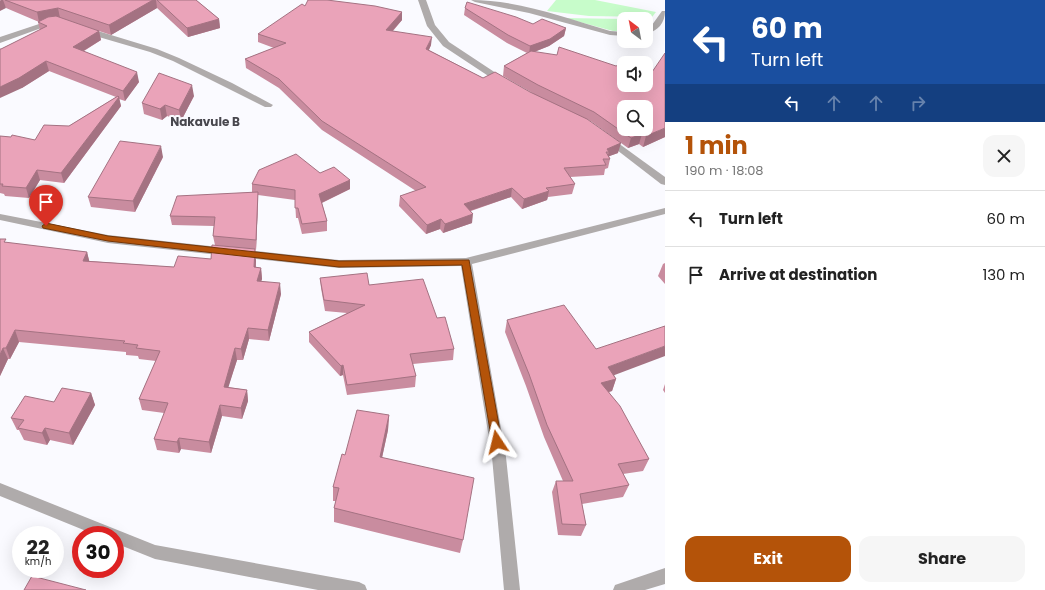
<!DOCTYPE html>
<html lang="en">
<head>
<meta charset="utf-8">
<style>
  :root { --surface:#fff; --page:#f6f6f6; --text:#222; --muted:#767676; --line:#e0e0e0; --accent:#b45309 }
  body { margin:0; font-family:Poppins,sans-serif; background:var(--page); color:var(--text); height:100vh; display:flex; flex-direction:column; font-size:15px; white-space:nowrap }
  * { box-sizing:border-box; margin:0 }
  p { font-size:13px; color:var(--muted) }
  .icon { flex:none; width:22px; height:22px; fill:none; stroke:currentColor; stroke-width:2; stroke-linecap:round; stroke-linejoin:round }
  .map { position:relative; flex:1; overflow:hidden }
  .details { display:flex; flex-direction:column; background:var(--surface); width:380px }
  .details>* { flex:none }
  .guide { background:#1a4fa0; color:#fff; overflow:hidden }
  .needle { width:26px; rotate:328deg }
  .buttons { position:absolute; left:617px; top:12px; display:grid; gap:8px }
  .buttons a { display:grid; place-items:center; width:36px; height:36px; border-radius:8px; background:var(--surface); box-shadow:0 4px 16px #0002; font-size:20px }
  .speed { position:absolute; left:12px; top:526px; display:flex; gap:8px; font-size:20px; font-weight:700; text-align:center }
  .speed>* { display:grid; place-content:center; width:52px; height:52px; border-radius:50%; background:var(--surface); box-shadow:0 4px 16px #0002; line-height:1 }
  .speed small { font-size:10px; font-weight:400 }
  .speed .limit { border:6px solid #d22; background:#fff; color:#111 }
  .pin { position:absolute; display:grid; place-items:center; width:34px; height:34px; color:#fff; margin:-41px -17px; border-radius:50% 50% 50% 0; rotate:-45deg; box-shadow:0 0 4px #0007 }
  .pin .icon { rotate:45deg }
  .me { position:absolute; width:44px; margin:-22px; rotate:350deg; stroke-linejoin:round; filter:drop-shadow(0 0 3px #0008) }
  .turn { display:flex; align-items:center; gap:14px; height:84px; padding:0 20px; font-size:18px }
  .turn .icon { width:52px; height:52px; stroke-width:2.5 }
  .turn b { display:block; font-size:28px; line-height:34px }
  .lanes { display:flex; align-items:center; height:38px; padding:0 20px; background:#0003; justify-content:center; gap:20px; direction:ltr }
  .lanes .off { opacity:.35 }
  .round { display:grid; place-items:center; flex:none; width:42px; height:42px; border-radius:12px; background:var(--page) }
  .summary { display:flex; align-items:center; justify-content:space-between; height:68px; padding:0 20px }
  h1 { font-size:24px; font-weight:700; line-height:30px; color:var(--accent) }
  .button { display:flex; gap:8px; margin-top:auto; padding:8px 20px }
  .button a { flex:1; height:46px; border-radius:12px; background:var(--accent); color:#fff; font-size:16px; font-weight:700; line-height:46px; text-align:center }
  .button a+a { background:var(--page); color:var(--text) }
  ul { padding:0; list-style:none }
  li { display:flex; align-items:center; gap:12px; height:56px; padding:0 20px; border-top:1px solid var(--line) }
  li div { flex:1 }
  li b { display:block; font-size:15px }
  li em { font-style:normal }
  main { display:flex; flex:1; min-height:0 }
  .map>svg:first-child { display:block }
</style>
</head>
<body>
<main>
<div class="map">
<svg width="665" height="590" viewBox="0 0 665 590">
  <rect width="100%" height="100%" fill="#fafaff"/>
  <g fill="#c7fcca">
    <path d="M556 0H595L656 12 652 17 589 16 547 11Z"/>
    <path d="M565 18 624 19V31H613Z"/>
  </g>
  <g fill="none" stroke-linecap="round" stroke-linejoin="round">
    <g fill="#afabab" fill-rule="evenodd">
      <path d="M418 0H426L435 25 449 42 508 81V85H502L443 46 427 26Z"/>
      <path d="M471 0C518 0 566 18 610 31L624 32V36L610 35 529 13 475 2Z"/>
      <path d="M662 11H665C665 23 658 31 646 34V29L652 25Z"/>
      <path d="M51 20 58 22 0 43V37Z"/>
      <path d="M82 28H88L157 49 179 58 232 83 273 105 271 107H265L173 61 150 52 92 35 82 32Z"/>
      <path d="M607 135 665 177V185L661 184 604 140 602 138 604 136Z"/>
      <path d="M665 208V214L472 264 506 457 520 590H504L492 457 461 266 339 268 108 243 0 220V214L108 235 339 260 466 258Z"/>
      <path d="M0 483 155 545 359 582 365 585 367 590H318L155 559 115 543V535H96L0 496Z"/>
      <path d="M665 568V584L645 590H613L615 585Z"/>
    </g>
  </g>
  <g fill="#c98c9f">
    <path d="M0 0H196L219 19 220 28 188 37 157 8 111 35 60 18 99 31 101 40 84 51 139 82 125 101 119 99 121 106 64 183 40 180 29 198 5 196 4 194 0 193V136L35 140 69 126 116 97 49 71 22 88 1 49 40 30 38 22 40 21 39 22 6 8Z"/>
    <path d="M305 6 402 12V20L393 31 431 45 429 50 483 78 530 92 536 95 503 76 504 66 527 53 507 43 464 15 465 8 533 24 566 28 564 36 549 46 534 52 665 137 643 147 639 144 628 148 592 122 587 119 618 153 609 156 610 159 608 168 605 169 604 175 570 177 575 184 572 194 548 197 547 200 522 209 511 197 471 211 472 223 443 233 440 229 426 234 399 206 400 196 416 191 322 130 279 88 246 68 245 59 274 48 258 42V34Z"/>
    <path d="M194 96 181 121 167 116 162 120 144 114 142 103Z"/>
    <path d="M163 157 135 212 91 207 88 197Z"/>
    <path d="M320 173 350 180V189L322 203 327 221V231L302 234 298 218H296L295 200 258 195V201L256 250 255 249 256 261V267L261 268 262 279 261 281 281 294 269 341 249 339 243 360H237L228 387 247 390 248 401 242 419 222 416 211 453 181 449 179 453 157 450 154 439 164 413 142 410 139 399 156 361 139 359 138 356 126 355V352L19 342 10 359H8L0 376V239L7 243 87 252 89 261 174 267 211 259 215 245 213 236 214 226 172 225 170 216 252 192V184Z"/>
    <path d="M665 263V284L658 276 663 264Z"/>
    <path d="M320 278 369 285 437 318 454 349 453 360 413 364 416 376 415 387 347 395 343 375 340 376 309 342V332L347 313 325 311 321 288Z"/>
    <path d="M507 320 614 375 616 379 612 391 609 392 649 459 643 471 623 474 629 485 623 497 582 504 586 525 581 536 558 535 552 492 556 481H563L544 437 526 386 505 332Z"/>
    <path d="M665 384V393L663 390Z"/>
    <path d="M91 393 95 405 73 445 50 440 47 445 24 440 19 430H17L11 418 54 402Z"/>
    <path d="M389 415 388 430 382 458 463 540 460 553 334 522V508L336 501H333V487L345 455Z"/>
  </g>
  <g fill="#a47282">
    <path d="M1 0H3L6 8 0 11V1Z"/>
    <path d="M153 0H156L157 8 111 35 109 25Z"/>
    <path d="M58 8 60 18 39 22 37 12Z"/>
    <path d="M402 12V20L386 38V30Z"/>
    <path d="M219 19 220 28 188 37 187 28Z"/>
    <path d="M566 28 564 36 549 46 529 54 530 46Z"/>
    <path d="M99 31 101 40 75 56 73 47Z"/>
    <path d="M432 37 431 45 425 58 426 49Z"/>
    <path d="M46 61 49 71 22 88 0 98V87Z"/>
    <path d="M137 72 139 82 125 101 123 91Z"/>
    <path d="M192 85 194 96 181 121 179 110Z"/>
    <path d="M119 97 121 106 64 183 61 173Z"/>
    <path d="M165 105 167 116 162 120 160 109Z"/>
    <path d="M665 128V137L643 147 646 136Z"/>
    <path d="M642 134 639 144 628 148 631 138Z"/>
    <path d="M621 143 618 153 607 157 609 152 607 149Z"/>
    <path d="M161 146 163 157 135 212 133 201Z"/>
    <path d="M37 170 40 180 29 198 26 188Z"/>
    <path d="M350 180V189L319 204V194Z"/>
    <path d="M512 188 511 197 463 213 464 204Z"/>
    <path d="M549 191 547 200 522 209 524 199Z"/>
    <path d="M258 192V201L256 250V240Z"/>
    <path d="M473 214 472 223 443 233 445 224Z"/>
    <path d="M441 219 440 229 426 234 427 225Z"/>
    <path d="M255 249 256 261 255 278 254 267Z"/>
    <path d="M87 252 90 264 83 261Z"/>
    <path d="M261 268 262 279 258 292 257 281Z"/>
    <path d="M280 283 281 294 269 341 268 330Z"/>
    <path d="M248 328 249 339 243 360 241 349Z"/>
    <path d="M15 330 19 342 10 359 6 348Z"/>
    <path d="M665 346V356L604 379 608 367Z"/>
    <path d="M3 348 8 359 0 376V355Z"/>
    <path d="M235 348 237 360 225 398 224 387Z"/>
    <path d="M343 365V375L340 376 341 366Z"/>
    <path d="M616 379 612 391 597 395 601 383Z"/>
    <path d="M247 390 248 401 242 419 241 408Z"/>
    <path d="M91 393 95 405 73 445 69 433Z"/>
    <path d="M220 405 222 416 211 453 209 442Z"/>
    <path d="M389 415 388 430 379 471 380 457Z"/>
    <path d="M45 428 50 440 47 445 42 433Z"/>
    <path d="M179 438 181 449 179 453 177 442Z"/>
  </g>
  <g fill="#eaa3b9" stroke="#a47282" fill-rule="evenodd">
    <path d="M5 0H153L109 25 58 8 37 12Z"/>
    <path d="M157 0H196L219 19 187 28Z"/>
    <path d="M308 0H327L375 6 402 12 386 30 432 37 426 49 483 78 495 72 530 92 587 119 621 143 607 149 609 152H606L610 159H603L606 165 564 168 575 184 546 188 549 191 524 199 512 188 464 204 473 214 445 224 441 219 427 225 400 196 426 187 322 121 279 79 245 59 286 43 258 34 302 4 305 6Z"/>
    <path d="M467 2 516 17 533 24 542 19 566 28 550 39 530 46 508 35 465 8Z"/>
    <path d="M56 16 99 31 73 47 137 72 123 91 46 61 19 78 0 87V49H1L47 26 38 22 48 17Z"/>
    <path d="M559 47 616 66 626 62 628 63H624V85H646V73L650 75 665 53V128L646 136 642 134 631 138 594 112 538 85 504 66 531 51 557 55ZM624 107H646V129H624Z"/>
    <path d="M159 73 192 85 179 110 165 105 160 109 142 103Z"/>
    <path d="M118 96 119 97 61 173 37 170 26 188 2 186 3 184H0V136L11 137 12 135 35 140 44 125 69 126Z"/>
    <path d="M120 141 161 146 133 201 88 197Z"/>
    <path d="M296 154 320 173 334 167 350 180 319 194 327 221 302 224 298 208H295V190L252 184 259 170Z"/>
    <path d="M258 192 256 240 213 236 215 217 170 216 177 196Z"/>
    <path d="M0 239H6L4 242 87 252 83 261 174 267 178 256 211 259 212 245 255 249 254 267 261 268 257 281 280 283 268 330 248 328 241 349 235 348 224 387 247 390 241 408 220 405 209 442 179 438 177 442 154 439 168 403 139 399 160 351 136 348 138 345 123 343 125 341 15 330 6 348H3L0 355Z"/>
    <path d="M367 273 369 285 423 279 437 318 445 317 454 349 410 354 416 376 347 385 343 365 341 366 309 332 365 305 324 300 320 278Z"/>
    <path d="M564 305 596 349 665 326V346L608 367 616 379 601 383 620 406 649 459 618 464 629 485 580 494 586 525 562 524 556 481H573L547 425 529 374 507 320Z"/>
    <path d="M62 388 91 393 69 433 45 428 42 433 18 428 24 420 11 418 25 396 54 402Z"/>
    <path d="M357 410 389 415 380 457 474 478 463 540 334 508 339 488 333 487 342 454 345 455Z"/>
    <path d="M32 576 86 590H24Z"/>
  </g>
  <path fill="#b45309" stroke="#753606" d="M46 223 108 236 339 261 469 260 502 442 501 445H493L492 442 462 265 339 267 108 241 43 228 42 226Z"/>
  <g text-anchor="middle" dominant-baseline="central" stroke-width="4" stroke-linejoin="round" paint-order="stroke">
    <g font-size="12" font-weight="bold" fill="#48474e" stroke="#fafaff">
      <text x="205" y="121">Nakavule B</text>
    </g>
  </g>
</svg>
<div class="buttons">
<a><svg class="needle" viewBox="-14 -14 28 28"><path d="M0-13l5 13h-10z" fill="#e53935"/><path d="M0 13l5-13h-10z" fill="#767676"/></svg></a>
<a><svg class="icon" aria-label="sound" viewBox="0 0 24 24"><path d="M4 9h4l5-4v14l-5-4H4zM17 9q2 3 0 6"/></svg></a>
<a><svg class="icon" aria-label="search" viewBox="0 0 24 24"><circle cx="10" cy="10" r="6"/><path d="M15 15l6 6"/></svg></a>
</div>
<div class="speed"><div>22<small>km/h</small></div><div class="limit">30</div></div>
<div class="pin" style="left:46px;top:226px;background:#d93025"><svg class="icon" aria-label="arrive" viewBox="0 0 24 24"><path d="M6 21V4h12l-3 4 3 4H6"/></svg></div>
<svg class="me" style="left:497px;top:442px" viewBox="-20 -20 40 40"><path d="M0-17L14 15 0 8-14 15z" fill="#b45309" stroke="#fff" stroke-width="4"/></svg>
</div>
<section class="details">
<div class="guide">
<div class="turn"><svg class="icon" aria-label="left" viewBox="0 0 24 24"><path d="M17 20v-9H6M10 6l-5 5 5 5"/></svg><div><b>60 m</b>Turn left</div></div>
<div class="lanes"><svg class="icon" aria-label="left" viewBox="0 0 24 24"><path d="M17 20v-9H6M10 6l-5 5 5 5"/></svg><svg class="icon off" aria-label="ahead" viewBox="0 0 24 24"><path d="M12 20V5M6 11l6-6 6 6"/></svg><svg class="icon off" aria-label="ahead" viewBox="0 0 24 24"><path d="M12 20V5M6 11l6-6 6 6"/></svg><svg class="icon off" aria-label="right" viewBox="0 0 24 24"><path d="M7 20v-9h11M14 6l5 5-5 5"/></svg></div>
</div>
<div class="summary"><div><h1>1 min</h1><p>190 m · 18:08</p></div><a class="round"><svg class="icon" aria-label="close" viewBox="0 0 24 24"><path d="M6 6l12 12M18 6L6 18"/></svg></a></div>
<ul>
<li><svg class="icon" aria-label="left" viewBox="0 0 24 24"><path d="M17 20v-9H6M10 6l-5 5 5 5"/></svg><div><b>Turn left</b></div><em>60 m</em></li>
<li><svg class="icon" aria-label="arrive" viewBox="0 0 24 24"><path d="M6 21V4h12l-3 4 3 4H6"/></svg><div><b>Arrive at destination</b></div><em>130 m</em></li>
</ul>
<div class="button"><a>Exit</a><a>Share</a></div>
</section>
</main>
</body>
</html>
